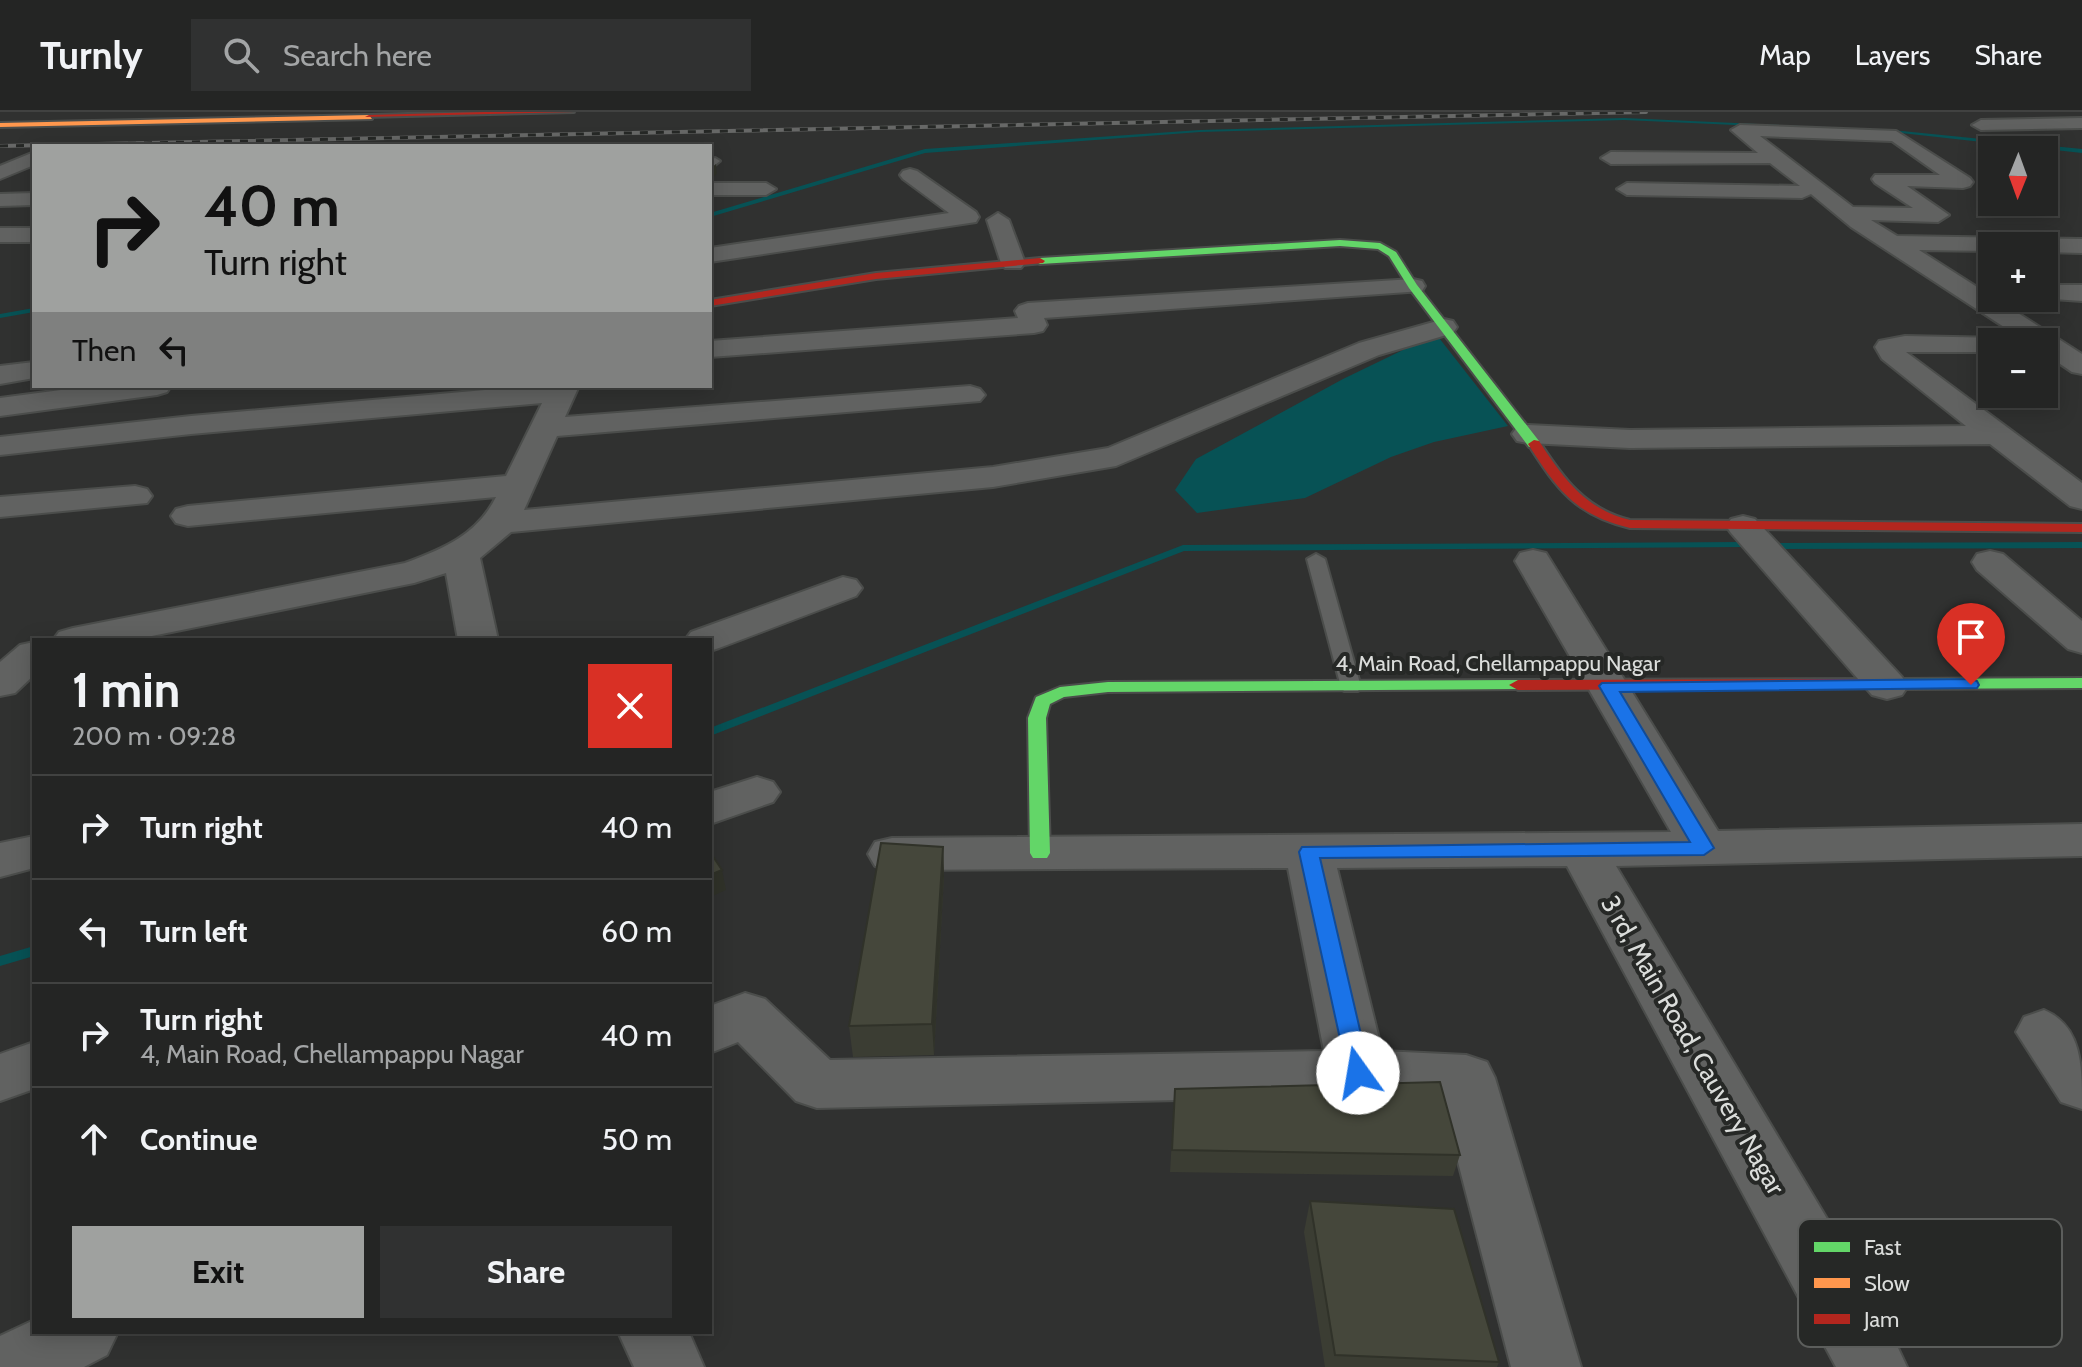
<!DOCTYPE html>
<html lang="en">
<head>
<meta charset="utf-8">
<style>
  :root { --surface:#242524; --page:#303131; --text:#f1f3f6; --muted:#a3a5a6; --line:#414241; --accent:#9fa19f }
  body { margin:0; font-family:Cabin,sans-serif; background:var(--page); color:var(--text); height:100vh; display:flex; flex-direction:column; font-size:30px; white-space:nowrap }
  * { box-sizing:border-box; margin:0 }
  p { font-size:26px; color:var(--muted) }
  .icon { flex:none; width:44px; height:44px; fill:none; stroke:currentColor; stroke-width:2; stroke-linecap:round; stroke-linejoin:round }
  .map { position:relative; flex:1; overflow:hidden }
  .panel { position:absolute; left:32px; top:526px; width:680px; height:696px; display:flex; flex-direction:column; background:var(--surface); border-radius:0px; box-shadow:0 4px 20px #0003,0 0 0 2px var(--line) }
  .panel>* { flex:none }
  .hud { position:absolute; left:32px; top:32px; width:680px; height:244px; border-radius:0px; box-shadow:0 4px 20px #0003,0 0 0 2px var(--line); background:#9fa19f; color:#111; overflow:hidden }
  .needle { width:52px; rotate:181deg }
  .controls { position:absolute; left:1978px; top:24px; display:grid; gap:16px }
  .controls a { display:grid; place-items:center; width:80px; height:80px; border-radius:0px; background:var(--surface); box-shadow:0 4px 20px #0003,0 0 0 2px var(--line); font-size:40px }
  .pin { position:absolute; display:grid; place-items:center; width:68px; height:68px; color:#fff; margin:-82px -34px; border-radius:50% 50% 50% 0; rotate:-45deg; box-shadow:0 0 8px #0007 }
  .pin .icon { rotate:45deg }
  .me { position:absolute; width:88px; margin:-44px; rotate:347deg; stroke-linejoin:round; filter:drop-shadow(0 0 6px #0008) }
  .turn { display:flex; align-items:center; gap:28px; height:168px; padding:0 40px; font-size:36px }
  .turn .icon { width:104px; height:104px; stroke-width:2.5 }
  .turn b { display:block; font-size:56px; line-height:68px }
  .then { display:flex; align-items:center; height:76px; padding:0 40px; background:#0003; gap:16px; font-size:30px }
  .round { display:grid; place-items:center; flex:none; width:84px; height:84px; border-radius:0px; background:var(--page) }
  .head { display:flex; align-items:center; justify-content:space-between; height:136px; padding:0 40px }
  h1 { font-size:48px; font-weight:800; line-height:60px }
  .cta { display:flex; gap:16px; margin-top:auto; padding:16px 40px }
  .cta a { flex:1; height:92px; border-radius:0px; background:var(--accent); color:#111; font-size:32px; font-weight:800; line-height:92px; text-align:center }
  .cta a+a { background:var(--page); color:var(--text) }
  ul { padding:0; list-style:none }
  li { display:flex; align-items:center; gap:24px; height:104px; padding:0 40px; border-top:2px solid var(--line) }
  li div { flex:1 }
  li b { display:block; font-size:30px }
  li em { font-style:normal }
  header { display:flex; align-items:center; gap:48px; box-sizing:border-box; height:112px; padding:0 40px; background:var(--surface); border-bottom:2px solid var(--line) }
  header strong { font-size:38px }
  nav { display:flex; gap:44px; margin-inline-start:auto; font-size:28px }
  .search { width:560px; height:72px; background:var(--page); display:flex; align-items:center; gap:20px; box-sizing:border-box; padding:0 28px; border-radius:0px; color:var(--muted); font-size:30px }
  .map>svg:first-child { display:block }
</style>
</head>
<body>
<header>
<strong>Turnly</strong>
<div class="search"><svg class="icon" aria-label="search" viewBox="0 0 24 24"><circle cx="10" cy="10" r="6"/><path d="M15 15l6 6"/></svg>Search here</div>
<nav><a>Map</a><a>Layers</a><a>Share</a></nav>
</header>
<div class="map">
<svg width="2082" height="1255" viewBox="0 0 2082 1255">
  <rect width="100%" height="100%" fill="#303130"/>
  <path fill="#075255" d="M1436 222 1508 314 1434 330 1391 345 1305 386 1197 401 1175 378 1196 347 1343 267Z"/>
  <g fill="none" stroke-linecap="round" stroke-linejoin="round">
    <g fill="#075255" fill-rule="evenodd">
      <path d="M1624 6 1892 18 2082 37V41L1892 20 1624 8 1200 20 925 41 710 105V101L925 37 1200 18Z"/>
      <path d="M34 196V200L0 206V202Z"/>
      <path d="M1742 430 1745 431V435L1184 439 710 624V616L1183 433Z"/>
      <path d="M2082 430V436L1774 437 1769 434 1774 431Z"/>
      <path d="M34 834V844L0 854V844Z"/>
    </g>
    <defs>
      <g id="lane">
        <path d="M715 46 720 49 710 57V48Z"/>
        <path d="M1316 442 1325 447 1361 575 1358 579H1344L1341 575 1307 447Z"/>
      </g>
      <g id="street">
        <path d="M2082 6V16L1981 18 1972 13 1981 8Z"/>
        <path d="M1740 13 1896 19 1970 66 1973 70 1970 74 1963 76 1907 74 1949 103 1938 110 1871 108 1897 124 2082 127V141L2044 140V134H1992V139L1919 138 2082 242V262L2072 260 2044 241V230H2027L1851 115 1811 82 1802 86 1627 83 1617 77 1627 71 1800 74 1770 51 1611 52 1601 46 1611 40 1758 41 1731 18ZM1760 24 1892 29 1940 63H1875L1872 67 1875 71 1913 96 1853 95Z"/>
        <path d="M34 40V53L0 67V54Z"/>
        <path d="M910 57 917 59 976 100 979 105 976 110 710 150V136L949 101 903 67 900 63 903 59Z"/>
        <path d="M710 71H766L776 77 766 83H710Z"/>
        <path d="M34 81V93L0 94V82Z"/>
        <path d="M998 101 1009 108 1025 151 1021 156H1005L1001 151 987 108Z"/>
        <rect x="0" y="116" width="34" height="14"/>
        <path d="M1413 167 1422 169 1425 174 1422 179 1044 206 1047 213 1043 219 1034 221 710 245V229L1018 206 1015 199 1019 194 1028 191Z"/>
        <path d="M2044 173H2082V189L2038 186H2044Z"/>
        <path d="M1444 207 1453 209 1457 215 1453 221 1379 243 1116 354 993 375 511 420 480 446 498 528H458L446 461 414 471 132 528H53L59 520 73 516 405 451C443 437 477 423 496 385L188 414 176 411 171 404 176 397 188 394 506 364 542 291 191 322 0 343V325L191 304 531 274H579L565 305 970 274 980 277 985 283 980 289 557 324 524 398 993 355 1108 336 1359 231Z"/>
        <path d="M1905 224 2002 226 2004 230H1992V240H1906L2082 371V397L2070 394 1990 332 1630 336 1528 331 1517 329 1512 322 1517 315 1528 313 1630 318 1966 314 1882 247 1875 235 1879 229Z"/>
        <path d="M34 250V266L0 272V254Z"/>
        <path d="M91 274H171L167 280 157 283 0 304V286Z"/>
        <path d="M135 374 147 377 152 384 147 391 0 405V385Z"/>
        <path d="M1743 404 1755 407 1902 565 1908 574 1902 583 1887 587 1872 583 1731 421 1726 414 1731 407Z"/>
        <path d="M1533 438 1546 441 1551 449 1718 719 2082 712V744L1616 754 1875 1187 1907 1255H1836L1567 754 1337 756 1382 939 1466 943 1487 950 1495 966 1581 1255H1511L1442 988 1358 984 817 996 796 989 738 930 710 941V894L745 881 765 887 830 948 1324 939 1288 756 892 758 875 754 868 742 875 730 892 726 1671 720 1515 449 1520 441Z"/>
        <path d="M1990 439 2003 442 2082 509V541L2068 537 1977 458 1972 450 1977 442Z"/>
        <path d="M843 465 856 468 862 476 856 484 719 536 710 539V528H685L691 520Z"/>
        <path d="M34 530V563L15 581 0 584V550L20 533Z"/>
        <path d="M757 665 773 670 780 680 773 690 710 712V680Z"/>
        <path d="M34 724V756L0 765V731Z"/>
        <path d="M2044 898C2082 914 2082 953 2082 997L2061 990 2016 920 2024 905Z"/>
        <path d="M34 930V977L0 989V942Z"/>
        <path d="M34 1208V1220H118L107 1243 84 1255H0V1224Z"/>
        <path d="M618 1220H689L704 1255H634Z"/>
      </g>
      <g id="fast">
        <path d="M1340 128 1380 131 1396 140 1417 173 1539 329V335H1529L1409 176 1389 144 1378 137 1340 134 1040 152 1035 149 1040 146Z"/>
        <path d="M2082 566V576L1896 577 1887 572 1896 567Z"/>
        <path d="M1518 568 1524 569 1527 573 1524 577 1108 580 1064 585 1050 592 1046 606 1050 741 1047 746H1033L1030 741 1028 606 1036 585 1060 575 1108 570Z"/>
      </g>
      <path id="slow" d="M369 3 372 7 0 15V11Z"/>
      <g id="jam">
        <path d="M484 0H574L365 5 369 3Z"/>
        <path d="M1040 146 1045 149 1043 151 876 167 710 194V188L876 161Z"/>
        <path d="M1534 328 1539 329C1563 366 1585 397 1630 408L2082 412V420L1630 416C1575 403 1557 377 1528 332Z"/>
        <path d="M1896 567 1902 568 1905 572 1902 576 1518 578 1509 573 1518 568Z"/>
      </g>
    </defs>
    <use href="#lane" stroke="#4b4d4b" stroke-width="4"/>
    <use href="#street" stroke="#4b4d4b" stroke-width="4"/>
    <use href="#fast" stroke="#4b4d4b" stroke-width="4"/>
    <use href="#slow" stroke="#4b4d4b" stroke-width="4"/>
    <use href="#jam" stroke="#4b4d4b" stroke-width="4"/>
    <use href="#lane" fill="#616261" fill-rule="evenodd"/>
    <use href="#street" fill="#616261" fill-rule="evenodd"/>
    <use href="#fast" fill="#63d668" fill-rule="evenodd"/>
    <use href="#slow" fill="#ff974d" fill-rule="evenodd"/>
    <use href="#jam" fill="#b3261e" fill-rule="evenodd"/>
    <defs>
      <path id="rail" d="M0 34 1646 0"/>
    </defs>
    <use href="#rail" stroke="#676867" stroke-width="4"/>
    <use href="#rail" stroke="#262826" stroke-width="3" stroke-dasharray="8" stroke-linecap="butt"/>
  </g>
  <g fill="#3b3d33">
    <path d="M943 735 944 764 934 943 853 945 849 914Z"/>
    <path d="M1175 977 1460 1043 1453 1064 1170 1060Z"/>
    <path d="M1310 1089 1499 1250 1497 1255H1325L1304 1120Z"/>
  </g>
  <g fill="#303229">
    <path d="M716 52 717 62 710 67V57Z"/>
    <path d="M943 735 944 764 934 943 932 912Z"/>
    <path d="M722 758 726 778 710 785V763Z"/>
  </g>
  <g fill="#45473b" stroke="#303229" stroke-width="2">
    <path d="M881 731 943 735 932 912 849 914Z"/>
    <path d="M710 740 722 758 710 763Z"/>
    <path d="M1440 970 1460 1043 1172 1038 1175 977Z"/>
    <path d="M1310 1089 1454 1097 1499 1250 1335 1243Z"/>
  </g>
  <path fill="#1a73e8" stroke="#114b97" stroke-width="2" d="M1971 567 1977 569 1979 573 1977 576 1620 580 1714 736 1704 743 1320 746 1370 961 1367 968 1358 970 1349 968 1299 740 1302 735 1690 730 1599 574 1602 571Z"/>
  <g text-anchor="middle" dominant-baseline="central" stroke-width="8" stroke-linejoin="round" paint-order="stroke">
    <g font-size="22" fill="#dbdddb" stroke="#262826">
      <text x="1498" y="551">4, Main Road, Chellampappu Nagar</text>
    </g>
    <g font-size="26" fill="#dbdddb" stroke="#262826">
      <text transform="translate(1693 933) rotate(60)">3 rd, Main Road, Cauvery Nagar</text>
    </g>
  </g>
  <rect x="1798" y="1107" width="264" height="128" rx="12" fill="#262826" stroke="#5c5e5c" stroke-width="2"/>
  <rect x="1814" y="1130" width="36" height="10" fill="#63d668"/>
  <rect x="1814" y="1166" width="36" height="10" fill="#ff974d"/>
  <rect x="1814" y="1202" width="36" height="10" fill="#b3261e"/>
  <g font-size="22" fill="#dbdddb">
    <text x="1864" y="1143">Fast</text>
    <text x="1864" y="1179">Slow</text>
    <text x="1864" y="1215">Jam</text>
  </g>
</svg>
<div class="controls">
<a><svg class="needle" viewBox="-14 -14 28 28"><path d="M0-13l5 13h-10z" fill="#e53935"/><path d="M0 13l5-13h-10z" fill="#a3a5a6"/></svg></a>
<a>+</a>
<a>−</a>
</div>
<div class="pin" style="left:1971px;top:573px;background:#d93025"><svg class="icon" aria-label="arrive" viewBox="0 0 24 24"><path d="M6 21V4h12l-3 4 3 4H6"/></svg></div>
<svg class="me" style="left:1358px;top:961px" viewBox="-20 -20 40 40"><circle r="19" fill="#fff"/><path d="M0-13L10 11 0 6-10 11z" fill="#1a73e8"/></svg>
<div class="hud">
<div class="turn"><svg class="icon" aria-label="right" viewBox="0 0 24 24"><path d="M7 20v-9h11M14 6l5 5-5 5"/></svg><div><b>40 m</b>Turn right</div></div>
<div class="then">Then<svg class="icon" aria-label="left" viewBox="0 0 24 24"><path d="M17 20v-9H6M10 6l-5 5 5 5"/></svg></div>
</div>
<section class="panel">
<div class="head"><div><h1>1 min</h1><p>200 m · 09:28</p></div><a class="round" style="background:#d93025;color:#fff"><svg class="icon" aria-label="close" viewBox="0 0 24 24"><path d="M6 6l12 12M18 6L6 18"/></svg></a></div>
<ul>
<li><svg class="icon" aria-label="right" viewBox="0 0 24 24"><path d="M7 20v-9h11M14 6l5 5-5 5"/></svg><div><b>Turn right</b></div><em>40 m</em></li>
<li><svg class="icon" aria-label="left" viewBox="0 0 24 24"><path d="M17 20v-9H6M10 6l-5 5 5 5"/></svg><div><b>Turn left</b></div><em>60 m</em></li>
<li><svg class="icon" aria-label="right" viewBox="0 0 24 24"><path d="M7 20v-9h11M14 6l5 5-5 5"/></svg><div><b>Turn right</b><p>4, Main Road, Chellampappu Nagar</p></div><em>40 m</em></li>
<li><svg class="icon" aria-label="ahead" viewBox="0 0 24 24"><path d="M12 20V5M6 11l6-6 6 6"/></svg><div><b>Continue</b></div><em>50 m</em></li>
</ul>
<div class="cta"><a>Exit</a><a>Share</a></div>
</section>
</div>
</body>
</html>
